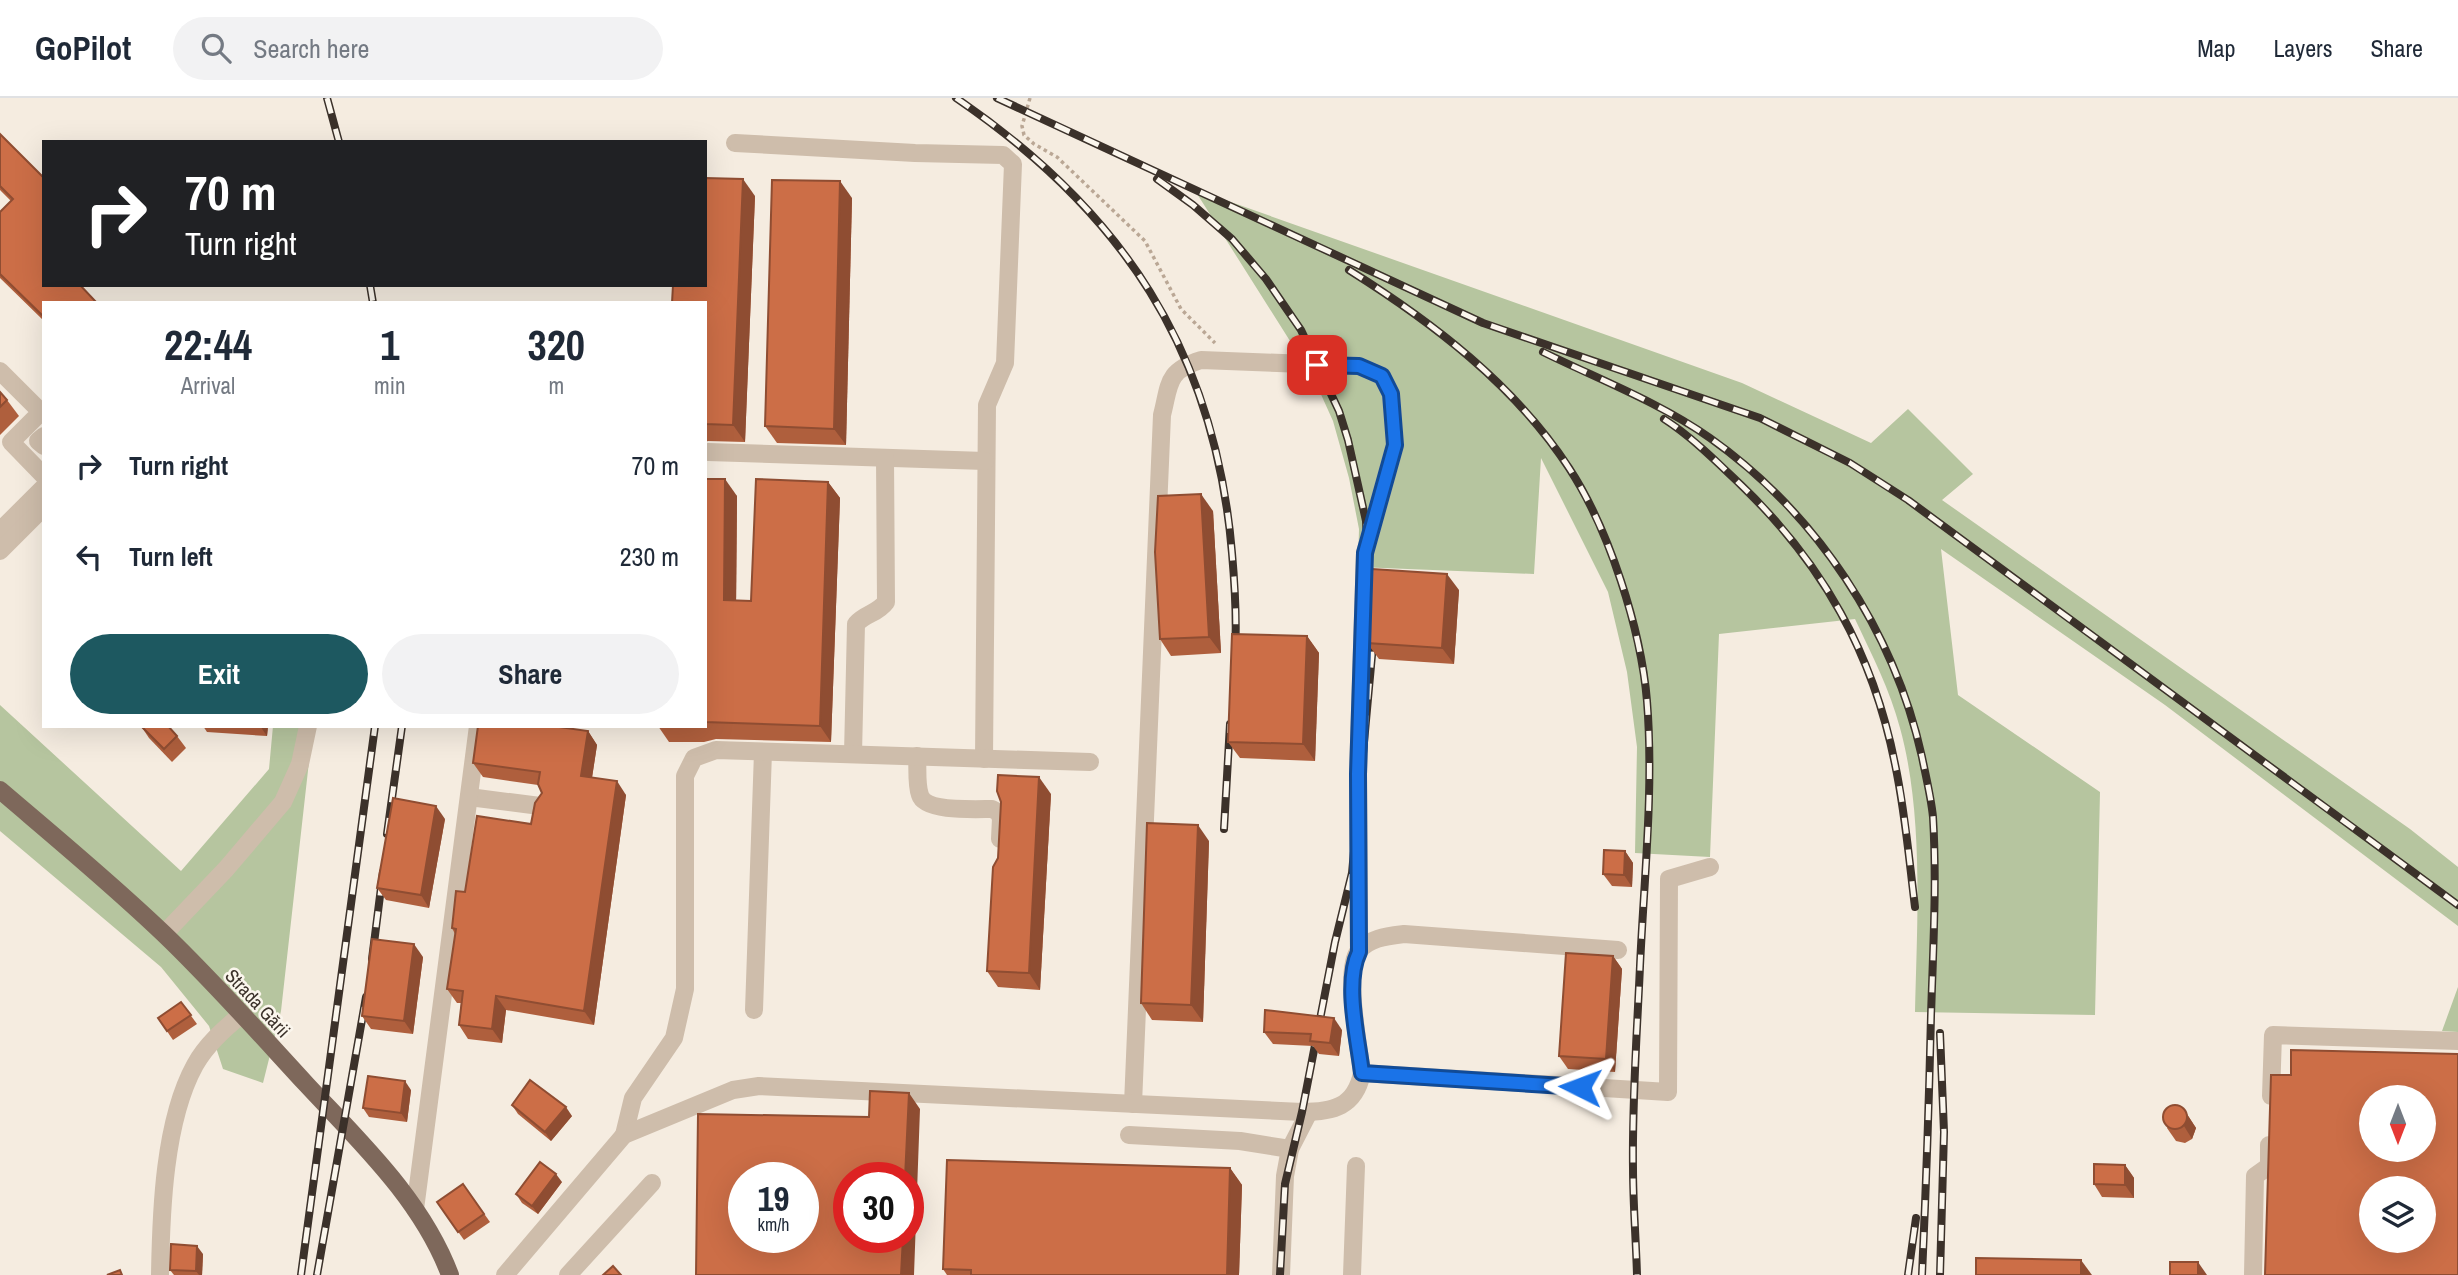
<!DOCTYPE html>
<html lang="en">
<head>
<meta charset="utf-8">
<style>
  :root { --surface:#fff; --page:#f2f2f3; --text:#1f2937; --muted:#747a83; --line:#e0e1e3; --accent:#1d5860 }
  body { margin:0; font-family:"Archivo Narrow",sans-serif; background:var(--page); color:var(--text); height:100vh; display:flex; flex-direction:column; font-size:26px; white-space:nowrap }
  * { box-sizing:border-box; margin:0 }
  p { font-size:23px; color:var(--muted) }
  .icon { flex:none; width:38px; height:38px; fill:none; stroke:currentColor; stroke-width:2; stroke-linecap:round; stroke-linejoin:round }
  .map { position:relative; flex:1; overflow:hidden }
  .sheet { position:absolute; left:42px; top:203px; width:665px; height:427px; display:flex; flex-direction:column; background:var(--surface); border-radius:0px; box-shadow:0 7px 28px #0002 }
  .sheet>* { flex:none }
  .hud { position:absolute; left:42px; top:42px; width:665px; height:147px; border-radius:0px; box-shadow:0 7px 28px #0002; background:#202124; color:#fff; overflow:hidden }
  .needle { width:46px; rotate:180deg }
  .fabs { position:absolute; left:2359px; top:987px; display:grid; gap:14px }
  .fabs a { display:grid; place-items:center; width:77px; height:77px; border-radius:50%; background:var(--surface); box-shadow:0 7px 28px #0002; font-size:35px }
  .speed { position:absolute; left:728px; top:1064px; display:flex; gap:14px; font-size:35px; font-weight:700; text-align:center }
  .speed>* { display:grid; place-content:center; width:91px; height:91px; border-radius:50%; background:var(--surface); box-shadow:0 7px 28px #0002; line-height:1 }
  .speed small { font-size:18px; font-weight:400 }
  .speed .limit { border:10px solid #d22; background:#fff; color:#111 }
  .pin { position:absolute; display:grid; place-items:center; width:60px; height:60px; color:#fff; margin:-30px; border-radius:14px; box-shadow:0 4px 10px #0006 }
  .me { position:absolute; width:77px; margin:-38px; rotate:273deg; stroke-linejoin:round; filter:drop-shadow(0 0 5px #0008) }
  .turn { display:flex; align-items:center; gap:24px; height:147px; padding:0 28px; font-size:32px }
  .turn .icon { width:91px; height:91px; stroke-width:2.5 }
  .turn b { display:block; font-size:49px; line-height:60px }
  .eta { display:flex; justify-content:space-evenly; align-items:center; height:119px; text-align:center }
  .eta b { font-size:42px; font-weight:700; line-height:49px }
  .primary-button { display:flex; gap:14px; margin-top:auto; padding:14px 28px }
  .primary-button a { flex:1; height:80px; border-radius:42px; background:var(--accent); color:#fff; font-size:28px; font-weight:700; line-height:80px; text-align:center }
  .primary-button a+a { background:var(--page); color:var(--text) }
  ul { padding:0; list-style:none }
  li { display:flex; align-items:center; gap:21px; height:91px; padding:0 28px }
  li div { flex:1 }
  li b { display:block; font-size:26px }
  li em { font-style:normal }
  header { display:flex; align-items:center; gap:42px; box-sizing:border-box; height:98px; padding:0 35px; background:var(--surface); border-bottom:2px solid var(--line) }
  header strong { font-size:33px }
  nav { display:flex; gap:38px; margin-inline-start:auto; font-size:24px }
  .search { width:490px; height:63px; background:var(--page); display:flex; align-items:center; gap:18px; box-sizing:border-box; padding:0 24px; border-radius:38px; color:var(--muted); font-size:26px }
  .map>svg:first-child { display:block }
</style>
</head>
<body>
<header>
<strong>GoPilot</strong>
<div class="search"><svg class="icon" aria-label="search" viewBox="0 0 24 24"><circle cx="10" cy="10" r="6"/><path d="M15 15l6 6"/></svg>Search here</div>
<nav><a>Map</a><a>Layers</a><a>Share</a></nav>
</header>
<div class="map">
<svg width="2458" height="1177" viewBox="0 0 2458 1177">
  <rect width="100%" height="100%" fill="#f5ece0"/>
  <g fill="#b6c59f">
    <path d="M1194 91 1742 285 1871 345 1908 311 1973 376 1942 402 2410 731 2458 769V828L2165 607 1941 451 1958 597 2100 694 2095 917 1915 914C1917 824 1924 717 1900 630 1890 592 1872 557 1855 521L1719 536 1710 759 1635 755 1637 649 1627 574 1608 494 1541 360 1534 476 1358 469 1359 431 1349 380 1333 323 1314 281Z"/>
    <path d="M0 607 181 773 269 671 273 628H313L281 913 263 985 223 971 209 928 161 869 0 733Z"/>
    <path d="M2458 889V934L2442 933Z"/>
  </g>
  <g fill="none" stroke-linecap="round" stroke-linejoin="round">
    <path stroke="#baa795" stroke-width="3.5" stroke-dasharray="3.5 3.5" stroke-linecap="butt" d="M1030 0 1022 28 1024 37 1034 46 1057 59 1145 143 1181 211 1215 245"/>
    <g stroke="#cebdab" stroke-width="18">
      <path d="M735 45 915 55 1003 57 1013 66 1005 265 987 307 984 661"/>
      <path d="M0 273 41 314 11 344 44 378"/>
      <path d="M44 338 38 343 44 348"/>
      <path d="M708 354 985 363"/>
      <path d="M0 433 44 389"/>
      <path d="M0 453 44 409"/>
      <path d="M853 656 856 526C866 515 877 516 886 504L885 360"/>
      <path d="M917 658C918 670 916 686 920 697 925 714 976 711 992 711L998 714 1001 720 1000 741"/>
      <path d="M469 699 540 708"/>
      <path d="M164 836 226 771 283 704 300 666 308 628"/>
      <path d="M754 912 763 654"/>
      <path d="M1362 975 1668 994 1669 781 1710 769"/>
      <path d="M2271 998 2273 937 2458 943"/>
      <path d="M1133 1006 1162 317C1170 286 1166 273 1201 262L1359 268 1382 278 1391 296 1395 347 1365 455 1358 676 1359 854"/>
      <path d="M624 1037 633 1000 674 940 685 891V678L694 660 716 652 1090 664"/>
      <path d="M1129 1037 1240 1043 1290 1051"/>
      <path d="M415 1111 478 628"/>
      <path d="M160 1177C161 1114 164 1023 195 967 206 947 224 931 242 916"/>
      <path d="M505 1177 624 1037 733 992 759 988 1302 1014C1333 1014 1355 1009 1362 975 1359 949 1344 874 1358 854 1368 840 1388 838 1404 836L1618 852"/>
      <path d="M568 1177 652 1085"/>
      <path d="M1281 1177 1285 1078 1290 1051 1309 1014"/>
      <path d="M1352 1177 1356 1068"/>
      <path d="M2253 1177 2255 1078 2269 1068V1047"/>
    </g>
    <path stroke="#7e685b" stroke-width="18" d="M0 692C55 739 112 786 164 836 214 884 260 936 307 987 360 1044 422 1102 450 1177"/>
    <defs>
      <g id="rail">
        <path d="M327 0 339 44"/>
        <path d="M956 0C1122 113 1215 252 1232 455 1235 489 1237 522 1235 556"/>
        <path d="M997 0 1483 225 1760 320 1850 365 1908 402 2458 807"/>
        <path d="M1157 81 1193 107 1232 141 1266 181 1301 232 1339 313 1348 342 1366 423 1372 557 1352 775 1335 844 1302 1014 1285 1086 1280 1177"/>
        <path d="M1349 172C1432 224 1515 287 1569 370 1609 431 1641 531 1647 603 1654 691 1644 780 1640 868 1637 935 1632 1003 1633 1070 1633 1106 1636 1141 1637 1177"/>
        <path d="M370 187 373 205"/>
        <path d="M1543 254C1598 281 1659 304 1710 340 1816 415 1894 532 1922 659 1926 679 1931 699 1933 719 1937 785 1933 852 1931 918 1929 1004 1926 1091 1922 1177"/>
        <path d="M1664 321C1692 339 1717 364 1741 387 1823 466 1873 555 1895 666 1905 713 1909 761 1915 809"/>
        <path d="M1224 731 1230 626"/>
        <path d="M387 736 402 628"/>
        <path d="M372 861 383 774"/>
        <path d="M1940 935 1944 1034 1940 1177"/>
        <path d="M301 1177 375 628"/>
        <path d="M317 1177 366 899"/>
        <path d="M1908 1177 1916 1120"/>
      </g>
    </defs>
    <use href="#rail" stroke="#3b312a" stroke-width="8"/>
    <use href="#rail" stroke="#fbf6ed" stroke-width="5" stroke-dasharray="16" stroke-linecap="butt"/>
  </g>
  <g fill="#af5f3d">
    <path d="M0 36 44 187V223L0 180V114L11 103 0 92Z"/>
    <path d="M755 98 745 344 708 343 705 344V205Z"/>
    <path d="M852 100 846 347 777 345 765 328Z"/>
    <path d="M0 294 7 302 19 318 0 337Z"/>
    <path d="M705 381 737 398 736 502 751 503 828 384 840 400 831 644 716 641 704 644H669L658 628H705Z"/>
    <path d="M1213 413 1221 555 1171 558 1160 541Z"/>
    <path d="M1459 492 1454 566 1379 561 1367 545Z"/>
    <path d="M1307 538 1319 555 1315 663 1240 660 1228 644Z"/>
    <path d="M141 628 177 638 186 650 172 664 149 640Z"/>
    <path d="M203 628H268L267 638 207 634Z"/>
    <path d="M588 633 597 647 592 680 626 697 594 927 506 912 502 945 468 941 459 927 461 905H457L447 891 455 836 452 830 465 794 531 726 542 695 538 687 483 679 473 665Z"/>
    <path d="M1051 696 1040 892 998 889 987 873Z"/>
    <path d="M445 721 429 810 386 802 377 790Z"/>
    <path d="M1209 743 1203 924 1152 922 1141 905Z"/>
    <path d="M1625 753 1633 765 1632 789 1612 788 1603 776Z"/>
    <path d="M1613 858 1622 871 1615 974 1568 971 1559 958Z"/>
    <path d="M423 859 413 936 371 931 362 918Z"/>
    <path d="M181 904 197 926 173 942 158 920Z"/>
    <path d="M1342 932 1339 958 1319 956 1313 948 1273 946 1264 934Z"/>
    <path d="M411 992 407 1024 369 1019 363 1010Z"/>
    <path d="M512 1007 572 1018 551 1043 518 1016Z"/>
    <path d="M2183 1010 2196 1030 2192 1041 2185 1045 2176 1043 2167 1030Z"/>
    <path d="M2125 1067 2134 1080V1100L2102 1099 2094 1086Z"/>
    <path d="M1230 1070 1242 1087 1239 1177H947L943 1171Z"/>
    <path d="M562 1084 538 1116 522 1105 516 1096Z"/>
    <path d="M463 1086 490 1124 464 1142 437 1104Z"/>
    <path d="M203 1156 202 1177H174L170 1172Z"/>
  </g>
  <g fill="#8f4d32">
    <path d="M743 81 755 98 745 344 733 327Z"/>
    <path d="M840 83 852 100 846 347 834 331Z"/>
    <path d="M725 381 737 398 736 519 724 502Z"/>
    <path d="M828 384 840 400 831 644 820 628Z"/>
    <path d="M1201 396 1213 413 1221 555 1209 539Z"/>
    <path d="M1447 476 1459 492 1454 566 1442 550Z"/>
    <path d="M1307 538 1319 555 1315 663 1303 646Z"/>
    <path d="M260 628H268L267 638Z"/>
    <path d="M588 633 597 647 590 692 581 678Z"/>
    <path d="M1039 679 1051 696 1040 892 1029 875Z"/>
    <path d="M617 683 626 697 594 927 584 913Z"/>
    <path d="M436 708 445 721 429 810 421 797Z"/>
    <path d="M1198 727 1209 743 1203 924 1191 907Z"/>
    <path d="M1625 753 1633 765 1632 789 1624 777Z"/>
    <path d="M414 846 423 859 413 936 404 923Z"/>
    <path d="M1613 858 1622 871 1615 974 1606 961Z"/>
    <path d="M496 898 506 912 502 945 492 931Z"/>
    <path d="M1334 920 1342 932 1339 958 1330 945Z"/>
    <path d="M405 983 411 992 407 1024 401 1015Z"/>
    <path d="M909 995 920 1011 914 1177H901L903 1139H908V1080H905Z"/>
    <path d="M566 1009 572 1018 551 1043 545 1034Z"/>
    <path d="M2183 1010 2196 1030 2192 1041 2184 1028Z"/>
    <path d="M2125 1067 2134 1080V1100L2125 1087Z"/>
    <path d="M1230 1070 1242 1087 1239 1177H1227Z"/>
    <path d="M556 1076 562 1084 538 1116 532 1108Z"/>
    <path d="M197 1148 203 1156 202 1177H199L196 1173Z"/>
    <path d="M2081 1162 2092 1177H2081Z"/>
    <path d="M2198 1164 2207 1177H2198Z"/>
  </g>
  <g fill="#cc6e47" stroke="#8f4d32" stroke-width="2" fill-rule="evenodd">
    <path d="M0 36 44 80V187H80L97 205H44V219L0 176V114L13 101 0 88Z"/>
    <path d="M705 80 743 81 733 327 705 326V205H672L673 187H705Z"/>
    <path d="M772 82 840 83 834 331 765 328Z"/>
    <path d="M0 294 7 302 0 309Z"/>
    <path d="M705 381H725L724 502 751 503 756 381 828 384 820 628 705 624Z"/>
    <path d="M1201 396 1209 539 1160 541 1155 454 1158 398Z"/>
    <path d="M1372 471 1447 476 1442 550 1367 545Z"/>
    <path d="M1232 536 1307 538 1303 646 1228 644Z"/>
    <path d="M141 628H168L177 638 164 651Z"/>
    <path d="M478 628H552L588 633 581 678 617 683 584 913 496 898 492 931 459 927 463 893 447 891 456 831 452 830 456 793 465 794 477 718 531 726 535 705 542 695 538 686 540 674 473 665Z"/>
    <path d="M998 677 1039 679 1029 875 987 873 993 769 998 760 1001 704 997 693Z"/>
    <path d="M393 700 436 708 421 797 377 790Z"/>
    <path d="M1147 725 1198 727 1191 907 1141 905Z"/>
    <path d="M1604 752 1625 753 1624 777 1603 776Z"/>
    <path d="M372 841 414 846 404 923 362 918Z"/>
    <path d="M1566 855 1613 858 1606 961 1559 958Z"/>
    <path d="M181 904 191 917 167 933 158 920Z"/>
    <path d="M1265 912 1334 920 1330 945 1310 943 1311 936 1264 934Z"/>
    <path d="M2291 952 2458 956V1177H2265L2271 977H2291ZM2371 999H2424V1052H2371ZM2371 1090H2424V1143H2371Z"/>
    <path d="M368 978 405 983 401 1015 363 1010Z"/>
    <path d="M530 982 566 1009 545 1034 512 1007Z"/>
    <path d="M870 993 909 995 905 1080H849V1139H903L901 1177H696L698 1016 869 1019ZM744 1080H803V1139H744Z"/>
    <circle cx="2175" cy="1019" r="12"/>
    <path d="M947 1062 1230 1070 1227 1177H971V1172L943 1171Z"/>
    <path d="M540 1064 556 1076 532 1108 516 1096Z"/>
    <path d="M2094 1066 2125 1067V1087L2094 1086Z"/>
    <path d="M463 1086 484 1116 458 1134 437 1104Z"/>
    <path d="M171 1146 197 1148 196 1173 170 1172Z"/>
    <path d="M1976 1160 2081 1162V1177H1976Z"/>
    <rect x="2170" y="1164" width="28" height="13"/>
    <path d="M613 1168 621 1177H603Z"/>
    <path d="M120 1172 122 1177H107Z"/>
  </g>
  <g fill="none" stroke-linecap="round" stroke-linejoin="round">
    <defs>
      <path id="route" d="M1317 267 1359 268 1382 278 1391 296 1395 347 1365 455 1358 676 1359 854C1344 885 1358 941 1362 975L1580 989"/>
    </defs>
    <use href="#route" stroke="#114b97" stroke-width="18"/>
    <use href="#route" stroke="#1a73e8" stroke-width="12"/>
  </g>
  <g text-anchor="middle" dominant-baseline="central" stroke-width="5" stroke-linejoin="round" paint-order="stroke">
    <g font-size="19" fill="#3b312a" stroke="#fbf6ed">
      <text transform="translate(258 905) rotate(47)">Strada Gării</text>
    </g>
  </g>
</svg>
<div class="fabs">
<a><svg class="needle" viewBox="-14 -14 28 28"><path d="M0-13l5 13h-10z" fill="#e53935"/><path d="M0 13l5-13h-10z" fill="#747a83"/></svg></a>
<a><svg class="icon" aria-label="layers" viewBox="0 0 24 24"><path d="M12 4l9 5-9 5-9-5zM3 14l9 5 9-5"/></svg></a>
</div>
<div class="speed"><div>19<small>km/h</small></div><div class="limit">30</div></div>
<div class="pin" style="left:1317px;top:267px;background:#d93025"><svg class="icon" aria-label="arrive" viewBox="0 0 24 24"><path d="M6 21V4h12l-3 4 3 4H6"/></svg></div>
<svg class="me" style="left:1580px;top:989px" viewBox="-20 -20 40 40"><path d="M0-17L14 15 0 8-14 15z" fill="#1a73e8" stroke="#fff" stroke-width="4"/></svg>
<div class="hud">
<div class="turn"><svg class="icon" aria-label="right" viewBox="0 0 24 24"><path d="M7 20v-9h11M14 6l5 5-5 5"/></svg><div><b>70 m</b>Turn right</div></div>
</div>
<section class="sheet">
<div class="eta">
<div><b>22:44</b><p>Arrival</p></div>
<div><b>1</b><p>min</p></div>
<div><b>320</b><p>m</p></div>
</div>
<ul>
<li><svg class="icon" aria-label="right" viewBox="0 0 24 24"><path d="M7 20v-9h11M14 6l5 5-5 5"/></svg><div><b>Turn right</b></div><em>70 m</em></li>
<li><svg class="icon" aria-label="left" viewBox="0 0 24 24"><path d="M17 20v-9H6M10 6l-5 5 5 5"/></svg><div><b>Turn left</b></div><em>230 m</em></li>
</ul>
<div class="primary-button"><a>Exit</a><a>Share</a></div>
</section>
</div>
</body>
</html>
